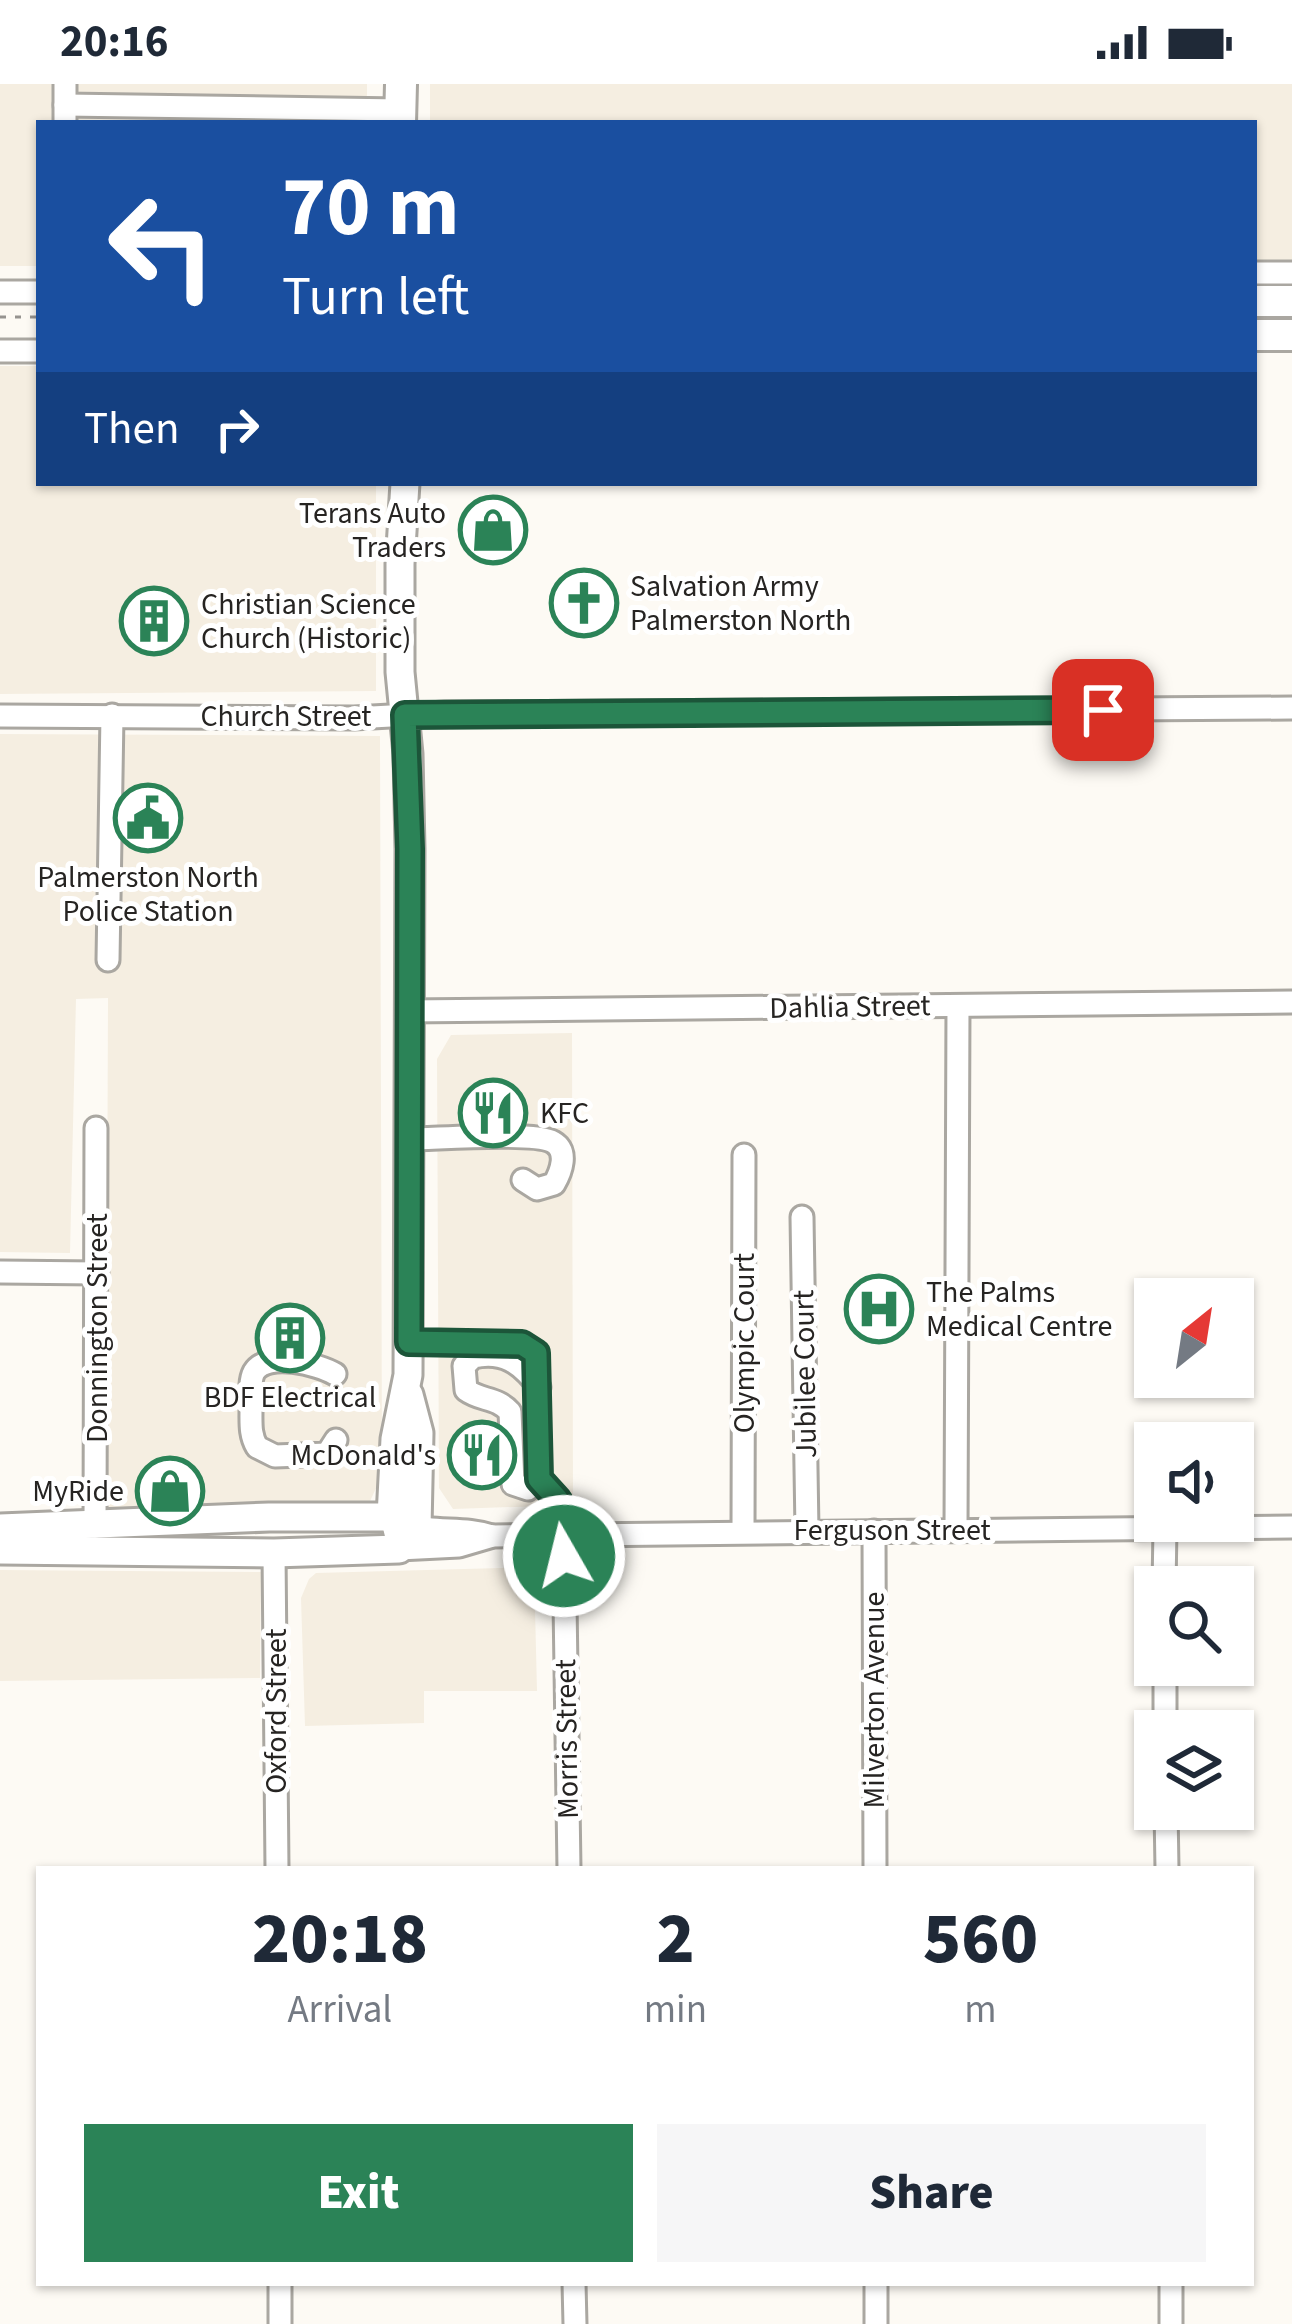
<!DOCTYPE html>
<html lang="en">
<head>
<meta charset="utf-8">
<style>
  :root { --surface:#fff; --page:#f6f6f7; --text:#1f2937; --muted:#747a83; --accent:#2b8357 }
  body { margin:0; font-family:"Source Sans 3",sans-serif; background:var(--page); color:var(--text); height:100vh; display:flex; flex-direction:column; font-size:45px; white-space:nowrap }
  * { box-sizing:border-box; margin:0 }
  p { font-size:39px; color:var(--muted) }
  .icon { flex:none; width:66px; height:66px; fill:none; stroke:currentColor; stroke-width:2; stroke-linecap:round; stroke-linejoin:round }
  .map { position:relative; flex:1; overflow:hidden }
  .panel { position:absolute; left:36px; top:1782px; width:1218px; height:420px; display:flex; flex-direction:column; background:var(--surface); border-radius:0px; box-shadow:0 3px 9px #0004 }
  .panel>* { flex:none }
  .banner { position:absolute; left:36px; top:36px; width:1221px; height:366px; border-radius:0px; box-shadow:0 3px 9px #0004; background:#1a4fa0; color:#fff; overflow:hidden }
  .needle { width:78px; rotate:30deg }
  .tools { position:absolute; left:1134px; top:1194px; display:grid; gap:24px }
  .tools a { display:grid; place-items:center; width:120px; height:120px; border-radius:0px; background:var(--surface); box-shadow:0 3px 9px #0004; font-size:60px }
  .pin { position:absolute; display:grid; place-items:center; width:102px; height:102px; color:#fff; margin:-51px; border-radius:24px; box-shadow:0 6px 18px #0006 }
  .me { position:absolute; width:132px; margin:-66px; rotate:352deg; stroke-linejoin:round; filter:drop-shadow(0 0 9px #0008) }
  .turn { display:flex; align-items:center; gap:42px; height:252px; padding:0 48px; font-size:54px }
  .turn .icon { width:156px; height:156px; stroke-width:2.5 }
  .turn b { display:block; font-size:84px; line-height:102px }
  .then { display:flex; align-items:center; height:114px; padding:0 48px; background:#0003; gap:24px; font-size:45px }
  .eta { display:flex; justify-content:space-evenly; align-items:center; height:204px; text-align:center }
  .eta b { font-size:72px; font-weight:800; line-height:84px }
  .primary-button { display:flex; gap:24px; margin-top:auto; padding:24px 48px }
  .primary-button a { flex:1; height:138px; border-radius:0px; background:var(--accent); color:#fff; font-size:48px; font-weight:800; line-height:138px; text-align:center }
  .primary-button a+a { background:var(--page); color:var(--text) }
  .status { display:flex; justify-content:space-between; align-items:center; height:84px; padding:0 60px; background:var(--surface); direction:ltr }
  .status svg { height:33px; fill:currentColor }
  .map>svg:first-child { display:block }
</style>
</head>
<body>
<div class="status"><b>20:16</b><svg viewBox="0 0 49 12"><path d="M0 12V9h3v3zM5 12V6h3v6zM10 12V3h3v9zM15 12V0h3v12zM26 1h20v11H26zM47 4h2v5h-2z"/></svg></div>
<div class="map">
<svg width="1292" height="2240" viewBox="0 0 1292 2240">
  <rect width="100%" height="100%" fill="#fdfaf4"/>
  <g fill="#f5eee1">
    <path d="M0 0H367V39H39V182H0Z"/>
    <path d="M430 0H1292V185H1254V39H430Z"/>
    <path d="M0 282H39V399H376V607L0 610Z"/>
    <path d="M0 650 380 652 382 1391 366 1426 106 1431 108 914 76 915 70 1169 0 1168Z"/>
    <path d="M572 949 573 1421 453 1425 439 1404 437 975 451 951Z"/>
    <path d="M534 1483 537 1607H424V1639L305 1642 301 1514 309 1495 316 1489Z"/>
    <path d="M0 1486 261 1488 260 1594 0 1597Z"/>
  </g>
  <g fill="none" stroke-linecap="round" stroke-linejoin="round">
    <defs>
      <g id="minor">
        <path d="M65 0V39"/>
        <path d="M65 21 400 26"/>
        <path d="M1254 189H1292"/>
        <path d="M0 208H39"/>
        <path d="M0 267H39"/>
        <path d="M0 632 354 634 445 629 1292 624"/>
        <path d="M108 876 112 631"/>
        <path d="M407 927 1292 918"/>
        <path d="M409 1055C436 1055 534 1047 553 1058 569 1067 561 1088 554 1100L537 1105 523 1096"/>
        <path d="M802 1133 807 1447"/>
        <path d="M0 1188 97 1189"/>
        <path d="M408 1258 522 1260 535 1269 539 1395 558 1416 564 1452 569 1785"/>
        <path d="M335 1290C318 1280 267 1267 254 1288 249 1297 251 1315 251 1326 251 1340 250 1351 257 1363L275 1372 327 1370 336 1356"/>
        <path d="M539 1303C521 1279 503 1266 473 1273L464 1282 466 1306C481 1317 497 1313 510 1328L513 1400 528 1405 539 1395"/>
        <path d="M391 1433 399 1465 459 1462 493 1452 1292 1443"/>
        <path d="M406 1439C432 1450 463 1442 492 1452"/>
        <path d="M95 1443 96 1044"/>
        <path d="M956 1445 958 922"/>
        <path d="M743 1447 744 1071"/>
        <path d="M874 1447 875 1785"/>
        <path d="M274 1469 277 1785"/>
        <path d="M1164 1503 1165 1444"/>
        <path d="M1165 1581V1647"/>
        <path d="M1166 1725 1167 1785"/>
        <path d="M280 2199V2240"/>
        <path d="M574 2199 575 2240"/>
        <path d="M876 2199V2240"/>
        <path d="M1171 2199V2240"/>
      </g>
      <g id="major">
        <path d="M0 1444 269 1433H391L395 1355 408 1291 410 765 408 670 400 588V480L405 399"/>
        <path d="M0 1466 274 1469 399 1465 417 1444 419 1349 409 1311"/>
      </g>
      <g id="highway">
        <path d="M400 39 401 0"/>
        <path d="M1254 217H1292"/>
        <path d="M1254 251H1292"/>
      </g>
    </defs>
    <use href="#minor" stroke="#aaa7a1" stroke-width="27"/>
    <use href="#major" stroke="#aaa7a1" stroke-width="33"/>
    <use href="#highway" stroke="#aaa7a1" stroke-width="36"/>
    <path stroke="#96938f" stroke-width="3" stroke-dasharray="6 9" stroke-linecap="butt" d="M0 233H39"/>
    <use href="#minor" stroke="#fff" stroke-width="21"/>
    <use href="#major" stroke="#fff" stroke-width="27"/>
    <use href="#highway" stroke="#fff" stroke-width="30"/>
  </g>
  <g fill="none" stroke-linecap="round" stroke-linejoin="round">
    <defs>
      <path id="route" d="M564 1472 558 1416 539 1395 536 1269 522 1260 409 1258 410 765 405 631 1103 626"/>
    </defs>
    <use href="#route" stroke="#1c5539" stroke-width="30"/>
    <use href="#route" stroke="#2b8357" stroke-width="21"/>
  </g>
  <defs>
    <symbol id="shop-ring" viewBox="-11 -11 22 22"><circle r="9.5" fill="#fff" stroke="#2b8357" stroke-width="1.5"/><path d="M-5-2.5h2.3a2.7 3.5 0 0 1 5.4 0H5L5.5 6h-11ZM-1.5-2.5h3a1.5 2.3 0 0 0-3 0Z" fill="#2b8357"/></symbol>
    <symbol id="church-ring" viewBox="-11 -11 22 22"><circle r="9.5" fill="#fff" stroke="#2b8357" stroke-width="1.5"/><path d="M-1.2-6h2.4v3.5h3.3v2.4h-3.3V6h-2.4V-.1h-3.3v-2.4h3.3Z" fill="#2b8357"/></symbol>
    <symbol id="building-ring" viewBox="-11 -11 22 22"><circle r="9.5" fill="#fff" stroke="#2b8357" stroke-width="1.5"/><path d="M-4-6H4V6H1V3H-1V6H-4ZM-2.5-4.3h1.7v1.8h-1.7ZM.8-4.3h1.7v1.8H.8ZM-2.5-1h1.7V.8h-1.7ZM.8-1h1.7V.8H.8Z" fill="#2b8357"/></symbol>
    <symbol id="civic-ring" viewBox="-11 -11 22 22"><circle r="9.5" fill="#fff" stroke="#2b8357" stroke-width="1.5"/><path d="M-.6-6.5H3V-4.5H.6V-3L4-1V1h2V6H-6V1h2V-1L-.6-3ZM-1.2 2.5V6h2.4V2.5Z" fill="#2b8357"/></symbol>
    <symbol id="restaurant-ring" viewBox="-11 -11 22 22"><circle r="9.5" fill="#fff" stroke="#2b8357" stroke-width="1.5"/><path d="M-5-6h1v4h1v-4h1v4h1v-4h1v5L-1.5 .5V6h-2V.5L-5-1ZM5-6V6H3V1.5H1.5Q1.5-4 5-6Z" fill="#2b8357"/></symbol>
    <symbol id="hospital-ring" viewBox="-11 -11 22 22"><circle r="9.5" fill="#fff" stroke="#2b8357" stroke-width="1.5"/><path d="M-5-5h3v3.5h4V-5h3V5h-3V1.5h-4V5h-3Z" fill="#2b8357"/></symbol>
  </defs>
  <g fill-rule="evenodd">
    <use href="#shop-ring" x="455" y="408" width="76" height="76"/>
    <use href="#church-ring" x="546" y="481" width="76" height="76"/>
    <use href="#building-ring" x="116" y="499" width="76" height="76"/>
    <use href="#civic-ring" x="110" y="696" width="76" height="76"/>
    <use href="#restaurant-ring" x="455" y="991" width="76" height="76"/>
    <use href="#hospital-ring" x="841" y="1187" width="76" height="76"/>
    <use href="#building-ring" x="252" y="1216" width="76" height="76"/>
    <use href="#restaurant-ring" x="444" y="1333" width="76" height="76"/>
    <use href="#shop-ring" x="132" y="1369" width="76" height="76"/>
  </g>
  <g text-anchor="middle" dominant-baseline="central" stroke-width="10" stroke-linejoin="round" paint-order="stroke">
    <g font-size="30" fill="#262422" stroke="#fff" text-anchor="start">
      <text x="446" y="429" text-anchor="end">Terans Auto<tspan x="446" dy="34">Traders</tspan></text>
      <text x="630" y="502">Salvation Army<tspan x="630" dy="34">Palmerston North</tspan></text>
      <text x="201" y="520">Christian Science<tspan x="201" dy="34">Church (Historic)</tspan></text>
      <text x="148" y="793" text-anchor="middle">Palmerston North<tspan x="148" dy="34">Police Station</tspan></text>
      <text x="540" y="1029">KFC</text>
      <text x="926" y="1208">The Palms<tspan x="926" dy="34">Medical Centre</tspan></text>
      <text x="290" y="1313" text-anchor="middle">BDF Electrical</text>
      <text x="436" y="1371" text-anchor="end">McDonald's</text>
      <text x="124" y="1407" text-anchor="end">MyRide</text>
    </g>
    <g font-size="30" fill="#262422" stroke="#fff">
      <text x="286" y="632">Church Street</text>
      <text transform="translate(850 923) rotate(-1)">Dahlia Street</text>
      <text transform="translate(97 1244) rotate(-90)">Donnington Street</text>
      <text transform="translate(744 1259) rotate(-90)">Olympic Court</text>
      <text transform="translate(805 1290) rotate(-91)">Jubilee Court</text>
      <text x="892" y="1446">Ferguson Street</text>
      <text transform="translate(874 1616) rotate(-90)">Milverton Avenue</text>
      <text transform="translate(276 1627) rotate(-90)">Oxford Street</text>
      <text transform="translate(567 1655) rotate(-91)">Morris Street</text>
    </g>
  </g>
</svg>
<div class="tools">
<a><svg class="needle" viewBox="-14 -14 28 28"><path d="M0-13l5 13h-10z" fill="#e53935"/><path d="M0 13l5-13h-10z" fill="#747a83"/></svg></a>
<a><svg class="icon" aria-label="sound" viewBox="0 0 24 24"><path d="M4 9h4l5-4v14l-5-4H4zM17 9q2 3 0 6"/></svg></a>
<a><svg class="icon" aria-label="search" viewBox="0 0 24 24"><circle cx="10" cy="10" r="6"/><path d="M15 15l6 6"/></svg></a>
<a><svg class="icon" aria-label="layers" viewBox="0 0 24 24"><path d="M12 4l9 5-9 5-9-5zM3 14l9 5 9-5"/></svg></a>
</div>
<div class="pin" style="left:1103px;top:626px;background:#d93025"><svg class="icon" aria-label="arrive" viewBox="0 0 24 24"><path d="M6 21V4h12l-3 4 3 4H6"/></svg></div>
<svg class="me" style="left:564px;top:1472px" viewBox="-20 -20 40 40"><circle r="17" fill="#2b8357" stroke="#fff" stroke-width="3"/><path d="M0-11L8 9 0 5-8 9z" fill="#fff"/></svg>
<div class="banner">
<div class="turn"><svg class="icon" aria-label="left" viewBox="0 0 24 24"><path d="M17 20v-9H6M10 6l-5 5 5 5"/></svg><div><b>70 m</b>Turn left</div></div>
<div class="then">Then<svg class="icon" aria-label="right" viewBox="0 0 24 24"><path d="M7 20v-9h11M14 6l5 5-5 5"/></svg></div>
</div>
<section class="panel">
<div class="eta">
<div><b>20:18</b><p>Arrival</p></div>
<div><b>2</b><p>min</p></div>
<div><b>560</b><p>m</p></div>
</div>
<div class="primary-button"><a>Exit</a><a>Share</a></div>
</section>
</div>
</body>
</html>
